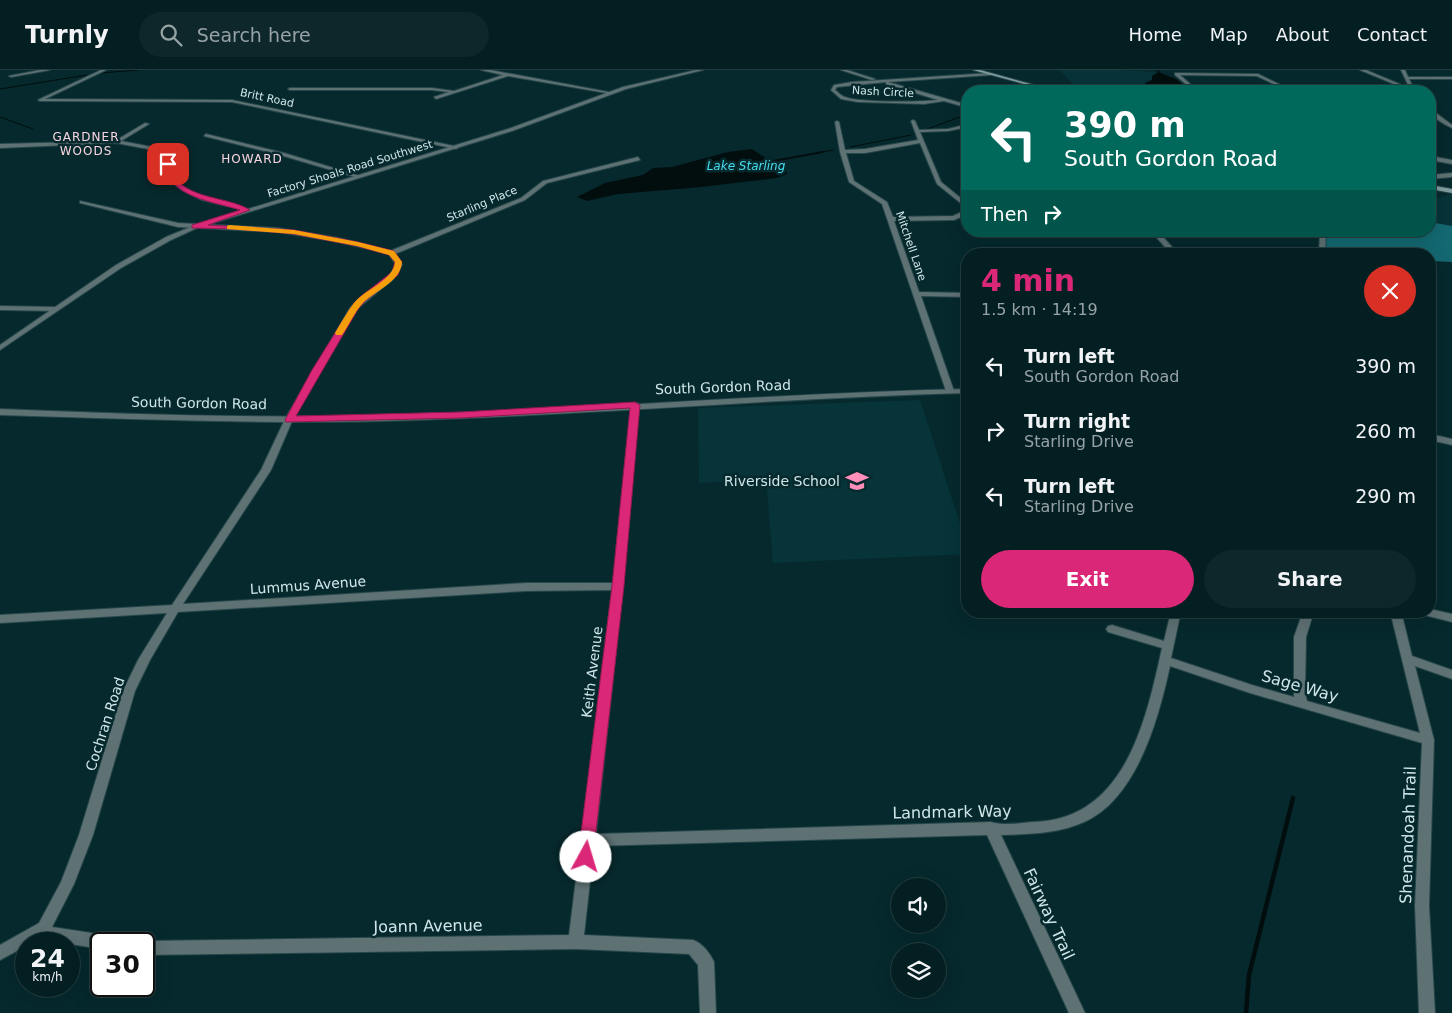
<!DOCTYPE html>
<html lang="en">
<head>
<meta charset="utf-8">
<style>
  :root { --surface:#041f22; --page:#0d272a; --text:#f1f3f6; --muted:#97a2a5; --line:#253d40; --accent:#db2777 }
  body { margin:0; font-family:"DejaVu Sans",sans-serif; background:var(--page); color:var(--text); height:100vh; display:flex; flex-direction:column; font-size:19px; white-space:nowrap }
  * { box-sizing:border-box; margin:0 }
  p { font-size:16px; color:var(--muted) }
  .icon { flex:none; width:28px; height:28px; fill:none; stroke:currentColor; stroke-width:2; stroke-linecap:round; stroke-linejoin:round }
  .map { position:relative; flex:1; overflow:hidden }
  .drawer { position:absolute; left:961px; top:178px; width:475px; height:370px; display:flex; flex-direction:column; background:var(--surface); border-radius:20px; box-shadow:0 5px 20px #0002,0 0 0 1px var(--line) }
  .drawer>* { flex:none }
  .banner { position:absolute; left:961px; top:15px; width:475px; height:152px; border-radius:20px; box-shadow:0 5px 20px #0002,0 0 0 1px var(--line); background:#00695c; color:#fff; overflow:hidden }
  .buttons { position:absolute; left:891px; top:808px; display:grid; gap:10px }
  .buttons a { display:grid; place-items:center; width:55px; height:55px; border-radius:50%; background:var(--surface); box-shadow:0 5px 20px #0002,0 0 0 1px var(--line); font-size:25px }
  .speed { position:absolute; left:15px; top:862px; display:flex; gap:10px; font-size:25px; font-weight:700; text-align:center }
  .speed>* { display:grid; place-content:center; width:65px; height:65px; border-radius:50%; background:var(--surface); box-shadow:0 5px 20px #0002,0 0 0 1px var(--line); line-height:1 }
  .speed small { font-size:12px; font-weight:400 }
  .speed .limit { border:2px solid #111; border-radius:8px; background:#fff; color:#111 }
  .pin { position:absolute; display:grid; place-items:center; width:42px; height:42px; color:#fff; margin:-21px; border-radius:10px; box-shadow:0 2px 8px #0006 }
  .me { position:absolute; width:55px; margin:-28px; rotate:6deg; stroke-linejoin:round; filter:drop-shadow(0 0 4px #0008) }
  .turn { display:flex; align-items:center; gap:18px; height:105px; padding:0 20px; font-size:22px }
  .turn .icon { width:65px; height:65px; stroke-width:2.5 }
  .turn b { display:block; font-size:35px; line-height:42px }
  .then { display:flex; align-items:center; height:48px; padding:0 20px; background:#0003; gap:10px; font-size:19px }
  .round { display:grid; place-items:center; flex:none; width:52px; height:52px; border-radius:26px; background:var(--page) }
  .overview { display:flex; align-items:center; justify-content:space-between; height:85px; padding:0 20px }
  h1 { font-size:30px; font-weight:800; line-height:38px; color:var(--accent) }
  .primary-button { display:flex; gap:10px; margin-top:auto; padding:10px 20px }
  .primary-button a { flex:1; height:58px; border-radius:30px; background:var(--accent); color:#fff; font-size:20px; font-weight:800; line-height:58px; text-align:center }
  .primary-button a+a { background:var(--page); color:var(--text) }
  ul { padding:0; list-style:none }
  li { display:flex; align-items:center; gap:15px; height:65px; padding:0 20px }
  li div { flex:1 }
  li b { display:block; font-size:19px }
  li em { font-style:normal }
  header { display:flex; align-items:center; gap:30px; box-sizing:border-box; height:70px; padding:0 25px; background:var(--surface); border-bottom:1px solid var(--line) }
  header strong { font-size:24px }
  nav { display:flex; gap:28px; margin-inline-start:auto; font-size:18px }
  .search { width:350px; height:45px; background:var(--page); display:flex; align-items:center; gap:12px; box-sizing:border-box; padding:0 18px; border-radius:28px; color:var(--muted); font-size:19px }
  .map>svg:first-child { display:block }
</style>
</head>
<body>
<header>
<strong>Turnly</strong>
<div class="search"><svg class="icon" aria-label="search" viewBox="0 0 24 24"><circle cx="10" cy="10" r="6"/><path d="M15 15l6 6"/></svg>Search here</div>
<nav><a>Home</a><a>Map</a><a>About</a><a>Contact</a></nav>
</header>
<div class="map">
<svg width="1452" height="943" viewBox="0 0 1452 943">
  <rect width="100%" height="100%" fill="#06292d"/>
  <g fill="#063439">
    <path d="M1060 0H1119L1158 2 1142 21H1079Z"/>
    <path d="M1452 124V156L1430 152V130Z"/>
    <path d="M920 330 967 475V484L773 493 766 409 699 413 698 338Z"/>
  </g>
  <path fill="#146871" d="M1430 152 1452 156V192L1430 191V184H1324L1326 161H1430Z"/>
  <g fill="#020d0e">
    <path d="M1158 2 1176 9 1191 21H1135L1145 17V13L1152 10V6Z"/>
    <path d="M752 79 787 102V104L777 108 701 117 618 124 587 131 577 127 605 113 643 105 653 98 672 97 728 82Z"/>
  </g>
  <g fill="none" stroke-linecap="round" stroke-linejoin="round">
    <g stroke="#020d0e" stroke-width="1">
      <path d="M1156 0 1160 2"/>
      <path d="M101 3 138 0"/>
      <path d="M0 19 87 5"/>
      <path d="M0 47 33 59"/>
      <path d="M925 60 968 44"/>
      <path d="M850 77 911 65"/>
      <path d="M816 83 833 80"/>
    </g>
    <path stroke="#020d0e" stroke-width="2" d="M773 91 823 82"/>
    <path stroke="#020d0e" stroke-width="4.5" d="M1246 943 1249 905 1293 728"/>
    <defs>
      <g id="minor">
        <path d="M40 0H50L11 7 9 6Z"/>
        <path d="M101 0H106L45 29 232 30 459 77 456 79 232 32 40 31 38 30Z"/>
        <path d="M481 0H490L614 23 612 24 508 6 436 29 434 27 449 22 432 20H290L288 19 290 18H432L454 21 503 5Z"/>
        <path d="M841 0H847L875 9 872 10Z"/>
        <path d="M1401 0H1405L1408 7H1452V9H1409L1415 21H1411Z"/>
        <path d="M990 3 991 5 888 12 968 35V38L944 31 924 34 858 32 841 29 831 20 834 15 852 12ZM886 12V14L938 30C922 32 859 33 845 27 841 26 838 22 835 20L837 17Z"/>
        <path d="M1175 3 1258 4 1293 21H1288L1257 6 1180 5 1198 21H1194L1175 5Z"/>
        <path d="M1069 18 1082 20V21L1067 20Z"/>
        <path d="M913 50 915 51 919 60 948 59 968 54V57L948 61 920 62 941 112 968 134V139L937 114 920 73 865 83H846L854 111 887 132 893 147 953 146 968 139V144L954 150 894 151 919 222 968 223V227L921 226 954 321 950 323 946 321 882 134 849 112 840 82 835 52 837 51 839 52 845 80 865 79 918 70 911 51Z"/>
        <path d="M145 53 149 54 121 71 168 80C171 87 169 95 172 103 182 127 226 133 248 139V141L202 130 182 120 174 114 167 104 164 82 116 73 0 78V74L115 71Z"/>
        <path d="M206 64 284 83 360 106 355 107 280 85 204 66Z"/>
        <path d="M1430 86 1452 90V94L1430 90Z"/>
        <path d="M638 87 640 90 547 113 525 130 395 184 402 195 393 209 357 239 293 349 271 400 183 534 526 513H613L631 335 632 333H638L639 335 623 516 596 764 991 752C1003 756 1020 753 1033 752 1125 750 1146 651 1162 578L1108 562 1106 559 1108 556 1112 555 1164 571 1171 541H1181L1171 588 1252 615 1294 627V567L1303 541H1314L1306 567 1305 623 1307 631 1420 663 1390 541H1401L1412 586 1452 600V609L1415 596 1434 670 1429 836 1435 943H1419L1415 836 1422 673 1250 623 1170 596C1159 647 1137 729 1084 752 1058 764 1029 764 1001 765L1085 943H1069L987 765 594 776 584 865 693 870C702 873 710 883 714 892L716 943H700L698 895 689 884 576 879 144 885V874H138L144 871 569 865 612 520 526 521 178 542 150 590 135 621 93 765 74 814 52 857 118 867 123 869 125 874H101V879L39 869 30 874H26V876L0 890V875L39 853 61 812 79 765 123 621 138 590 167 543 0 553V545L172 535 261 400 285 349 350 238C364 222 386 215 396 195L389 184 339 172 278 162 178 157 80 133V131L178 153 278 158 339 168 390 181 521 128 543 111Z"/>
        <path d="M1151 161H1158L1178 184H1171Z"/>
        <path d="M0 236 55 237 59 239 55 241 0 240Z"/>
        <path d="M1430 539 1452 544V552L1420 544 1419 541H1430Z"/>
      </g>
      <g id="tertiary">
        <path d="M696 0H703L626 19 512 61 197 158 171 170 121 198 0 280V275L116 195 166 167 193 156 508 59 623 17Z"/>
        <path d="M1360 0H1366L1416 21H1411Z"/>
        <path d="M1430 35 1436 43 1452 55V58C1442 53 1430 47 1430 35Z"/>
        <path d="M1452 103V107L1430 109V105Z"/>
        <path d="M1320 161H1326L1325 184H1319Z"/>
        <path d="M968 319V323C773 328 579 346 384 351 256 354 128 349 0 345V339C128 344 256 349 384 345 579 341 773 323 968 319Z"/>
        <path d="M1430 364 1452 369V375L1430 370Z"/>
      </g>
      <g id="secondary">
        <path d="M973 0H980L1056 21H1050Z"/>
        <path d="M1430 115 1452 119V123L1430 119Z"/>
      </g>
    </defs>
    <use href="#minor" stroke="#26474b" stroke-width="2"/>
    <use href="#tertiary" stroke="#26474b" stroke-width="2"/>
    <use href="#secondary" stroke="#26474b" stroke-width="2"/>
    <use href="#minor" fill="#5e7173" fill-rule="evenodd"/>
    <use href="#tertiary" fill="#5e7173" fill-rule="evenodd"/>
    <use href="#secondary" fill="#7f9da0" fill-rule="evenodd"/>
  </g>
  <path fill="#db2777" stroke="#8e194d" d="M168 92 171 94C174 130 227 125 250 140L208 155 294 160 358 172 394 181 402 192 398 205 366 230 358 239 296 346 461 342 635 332 640 335 624 516 593 787 591 792 586 794 580 792 578 787 612 516 630 338 461 348 286 352 285 350 312 300 352 236 360 227 392 202 395 192 389 185 357 176 294 164 237 159 192 158V155L240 140C215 132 167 127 165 94Z"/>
  <path fill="#f59e0b" d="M229 155 294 160 358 172 394 181 402 192C401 212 374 221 362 234 354 243 349 255 342 265H336L335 263C341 253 347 242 354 233 365 219 393 211 395 192L389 185 357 176 294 164 227 159V156Z"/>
  <defs>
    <symbol id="school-bare" viewBox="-9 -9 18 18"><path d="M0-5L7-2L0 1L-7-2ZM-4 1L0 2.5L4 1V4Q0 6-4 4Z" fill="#ff8eba" stroke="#06292d" stroke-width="2.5" paint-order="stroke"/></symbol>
  </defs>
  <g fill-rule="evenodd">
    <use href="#school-bare" x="841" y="395" width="32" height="32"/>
  </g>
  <g text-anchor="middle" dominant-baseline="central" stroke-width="5" stroke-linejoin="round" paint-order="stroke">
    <g font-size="11" fill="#cfe6e9" stroke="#06292d">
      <text transform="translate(883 22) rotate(3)">Nash Circle</text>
      <text transform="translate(267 28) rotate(12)">Britt Road</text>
      <text transform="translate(350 99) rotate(-17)">Factory Shoals Road Southwest</text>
      <text transform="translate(482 134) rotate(-23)">Starling Place</text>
      <text transform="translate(911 176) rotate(71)">Mitchell Lane</text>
    </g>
    <g font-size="12" letter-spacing="1" fill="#f7d5e0" stroke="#06292d">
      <text x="86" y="67">GARDNER<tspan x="86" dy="14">WOODS</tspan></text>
      <text x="252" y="89">HOWARD</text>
    </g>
    <g font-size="12" font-style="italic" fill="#47ddee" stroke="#06292d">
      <text x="746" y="96">Lake Starling</text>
    </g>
    <g font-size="14" fill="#cfe6e9" stroke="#06292d">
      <text transform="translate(723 317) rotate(-2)">South Gordon Road</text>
      <text transform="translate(199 333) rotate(1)">South Gordon Road</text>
      <text transform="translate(308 515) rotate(-4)">Lummus Avenue</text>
      <text transform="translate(592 602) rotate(-83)">Keith Avenue</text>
      <text transform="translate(105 654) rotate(-72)">Cochran Road</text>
    </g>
    <g font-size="14" fill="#cfe6e9" stroke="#06292d" text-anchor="end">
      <text x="840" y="411">Riverside School</text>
    </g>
    <g font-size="16" fill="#cfe6e9" stroke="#06292d">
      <text transform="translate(1300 616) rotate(16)">Sage Way</text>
      <text transform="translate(952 742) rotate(-1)">Landmark Way</text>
      <text transform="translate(1408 765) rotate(-88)">Shenandoah Trail</text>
      <text transform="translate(1049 844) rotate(65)">Fairway Trail</text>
      <text transform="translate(428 856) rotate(-1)">Joann Avenue</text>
    </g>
  </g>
</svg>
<div class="buttons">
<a><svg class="icon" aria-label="sound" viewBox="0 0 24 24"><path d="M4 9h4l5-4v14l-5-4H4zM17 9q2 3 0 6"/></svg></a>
<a><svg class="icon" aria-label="layers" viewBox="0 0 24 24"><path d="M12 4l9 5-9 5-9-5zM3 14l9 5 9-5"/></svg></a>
</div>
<div class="speed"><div>24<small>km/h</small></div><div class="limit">30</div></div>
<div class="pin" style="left:168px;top:94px;background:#d93025"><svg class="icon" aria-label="arrive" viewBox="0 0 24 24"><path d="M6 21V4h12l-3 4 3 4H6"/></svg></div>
<svg class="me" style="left:586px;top:787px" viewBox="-20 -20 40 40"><circle r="19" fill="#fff"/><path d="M0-13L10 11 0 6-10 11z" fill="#db2777"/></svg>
<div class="banner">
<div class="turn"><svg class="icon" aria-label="left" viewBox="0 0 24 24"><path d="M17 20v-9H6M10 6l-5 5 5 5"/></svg><div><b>390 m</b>South Gordon Road</div></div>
<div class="then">Then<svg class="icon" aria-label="right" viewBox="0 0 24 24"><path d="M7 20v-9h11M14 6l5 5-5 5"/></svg></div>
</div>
<section class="drawer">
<div class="overview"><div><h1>4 min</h1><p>1.5 km · 14:19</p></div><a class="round" style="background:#d93025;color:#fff"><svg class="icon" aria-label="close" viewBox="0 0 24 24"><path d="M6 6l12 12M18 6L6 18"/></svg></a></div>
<ul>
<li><svg class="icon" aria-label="left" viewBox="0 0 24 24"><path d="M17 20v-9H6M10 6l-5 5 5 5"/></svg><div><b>Turn left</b><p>South Gordon Road</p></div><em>390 m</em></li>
<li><svg class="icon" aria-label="right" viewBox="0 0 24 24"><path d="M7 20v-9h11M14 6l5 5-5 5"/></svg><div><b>Turn right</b><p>Starling Drive</p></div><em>260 m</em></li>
<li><svg class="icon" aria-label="left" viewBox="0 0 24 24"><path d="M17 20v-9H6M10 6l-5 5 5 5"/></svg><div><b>Turn left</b><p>Starling Drive</p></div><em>290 m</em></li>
</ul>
<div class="primary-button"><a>Exit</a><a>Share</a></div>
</section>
</div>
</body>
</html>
